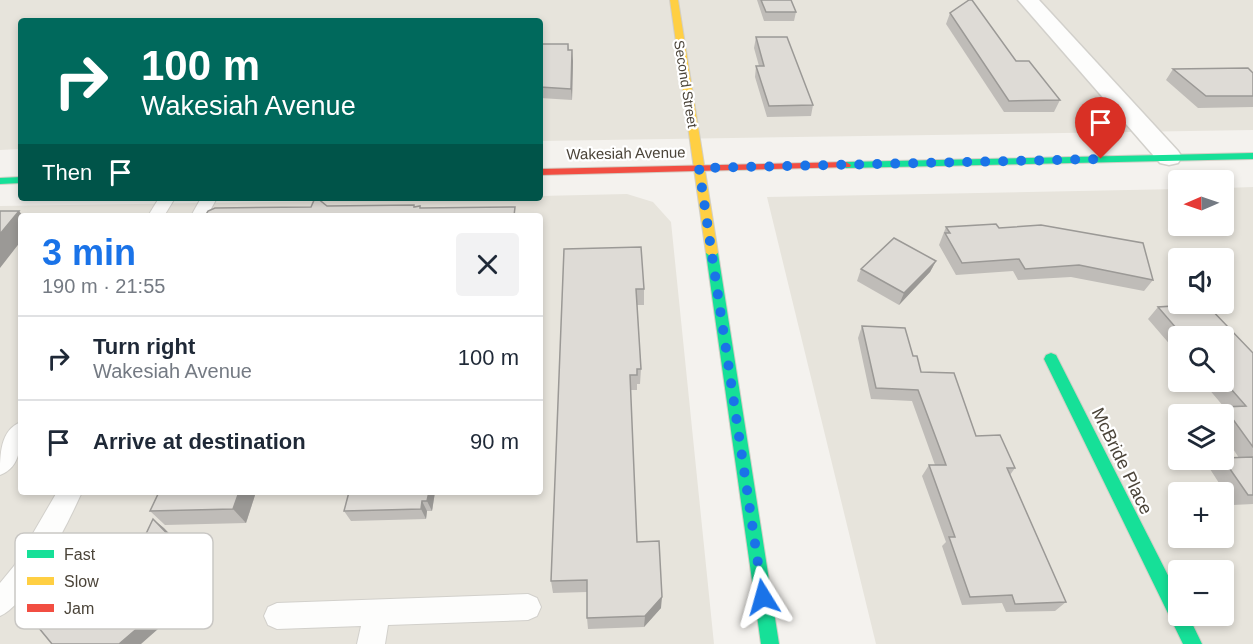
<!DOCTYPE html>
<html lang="en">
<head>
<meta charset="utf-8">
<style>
  :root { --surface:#fff; --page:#f2f2f3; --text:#1f2937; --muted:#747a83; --line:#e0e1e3; --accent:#1a73e8 }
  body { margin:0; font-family:Helvetica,sans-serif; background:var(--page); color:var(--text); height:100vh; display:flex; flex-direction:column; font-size:22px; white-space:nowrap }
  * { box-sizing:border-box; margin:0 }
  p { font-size:20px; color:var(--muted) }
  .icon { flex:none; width:33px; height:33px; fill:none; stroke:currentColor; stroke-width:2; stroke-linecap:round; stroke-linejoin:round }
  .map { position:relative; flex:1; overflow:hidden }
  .panel { position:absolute; left:18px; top:213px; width:525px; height:282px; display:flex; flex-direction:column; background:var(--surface); border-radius:6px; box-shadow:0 3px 9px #0003 }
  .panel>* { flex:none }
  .top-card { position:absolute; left:18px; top:18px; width:525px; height:183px; border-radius:6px; box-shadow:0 3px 9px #0003; background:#00695c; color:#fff; overflow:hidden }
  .needle { width:39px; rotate:268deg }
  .fabs { position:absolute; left:1168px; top:170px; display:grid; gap:12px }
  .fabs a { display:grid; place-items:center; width:66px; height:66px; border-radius:6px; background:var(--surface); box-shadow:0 3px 9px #0003; font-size:30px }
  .pin { position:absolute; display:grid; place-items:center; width:51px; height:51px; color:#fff; margin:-62px -26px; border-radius:50% 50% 50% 0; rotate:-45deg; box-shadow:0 0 6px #0007 }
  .pin .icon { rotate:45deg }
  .me { position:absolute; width:66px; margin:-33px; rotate:352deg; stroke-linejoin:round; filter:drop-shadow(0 0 4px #0008) }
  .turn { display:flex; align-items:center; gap:21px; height:126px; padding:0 24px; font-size:27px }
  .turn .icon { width:78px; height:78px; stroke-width:2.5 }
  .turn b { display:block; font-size:42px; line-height:51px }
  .then { display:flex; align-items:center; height:57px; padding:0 24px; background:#0003; gap:12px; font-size:22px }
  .round { display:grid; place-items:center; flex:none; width:63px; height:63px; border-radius:6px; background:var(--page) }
  .headline { display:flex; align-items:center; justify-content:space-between; height:102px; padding:0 24px }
  h1 { font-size:36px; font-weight:600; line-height:45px; color:var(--accent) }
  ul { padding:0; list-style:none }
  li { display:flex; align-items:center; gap:18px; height:84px; padding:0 24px; border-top:2px solid var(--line) }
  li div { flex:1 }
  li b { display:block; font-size:22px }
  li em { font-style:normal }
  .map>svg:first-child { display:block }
</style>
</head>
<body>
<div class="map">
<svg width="1253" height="644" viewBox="0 0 1253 644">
  <rect width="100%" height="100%" fill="#f4f2ee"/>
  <g fill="#e7e4dc" fill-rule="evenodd">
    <path d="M0 0H1253V130L540 141V21H21V149L0 150Z"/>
    <path d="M1253 187V644H876L767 197 1179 189V225H1224V188ZM1179 258H1224V303H1179ZM1179 336H1224V381H1179ZM1179 414H1224V459H1179ZM1179 492H1224V537H1179ZM1179 570H1224V615H1179Z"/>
    <path d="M627 194 653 202 671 222 714 644H0V206L540 198V196ZM21 216H540V492H21Z"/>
  </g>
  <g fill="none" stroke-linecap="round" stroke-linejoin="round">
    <defs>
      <g id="lane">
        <path d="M159 198H175L164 216H148Z"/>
        <path d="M201 198H217L207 216H191Z"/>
        <path d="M21 422C21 442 22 467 0 475 0 455 0 430 21 422Z"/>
        <path d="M57 492H82C69 521 28 605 0 616V583L14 566Z"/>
        <path d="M528 594 537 598 541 607 537 616 528 620 388 625 385 644H357L361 626 277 629 268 625 264 616 268 607 277 603Z"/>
      </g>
      <path id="street" d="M1018 0H1039L1178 151 1182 157 1178 163 1169 165 1160 163Z"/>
      <g id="fast">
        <path d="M1253 153V159L846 168 841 165 846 162Z"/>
        <path d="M21 177V183L0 184V178Z"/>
        <path d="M712 249 718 253 779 644H761L706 253Z"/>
        <path d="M1051 353 1056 355 1179 597V615H1188L1202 644H1183L1044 359 1046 355Z"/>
      </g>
      <path id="slow" d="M670 0H678L718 253 712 257 706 253Z"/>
      <path id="jam" d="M846 162 851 165 850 167 540 175V169Z"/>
    </defs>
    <use href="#lane" stroke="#d2d0cb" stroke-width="2"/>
    <use href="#street" stroke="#d2d0cb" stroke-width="3"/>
    <use href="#fast" stroke="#d3cfc5" stroke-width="2"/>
    <use href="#slow" stroke="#d3cfc5" stroke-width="2"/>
    <use href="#jam" stroke="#d3cfc5" stroke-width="2"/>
    <use href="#lane" fill="#fdfdfc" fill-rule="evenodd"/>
    <use href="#street" fill="#fdfdfc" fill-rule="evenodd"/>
    <use href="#fast" fill="#16e098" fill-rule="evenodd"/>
    <use href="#slow" fill="#ffcf43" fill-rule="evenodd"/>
    <use href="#jam" fill="#f24e42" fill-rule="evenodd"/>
  </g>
  <g fill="#bfbcb8">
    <path d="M757 0H791L796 12 794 21H764Z"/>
    <path d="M950 13 1016 61 1060 100 1054 112H1004L946 24Z"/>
    <path d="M756 37 813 105 811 116 767 117 755 77 756 66H759L754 48Z"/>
    <path d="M540 44H568L569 50 573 61 572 100 540 98Z"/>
    <path d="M1173 69 1253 73V107L1198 108 1166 80Z"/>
    <path d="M946 227 999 228 1153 280 1144 291 1071 277 1018 280 1013 271 956 275 939 245Z"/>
    <path d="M564 249 644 289V305H637L641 369 640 384H637V390H630L637 542 661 608 644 627 588 629 587 618V592L553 593 551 581Z"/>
    <path d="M936 261 930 272 899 305 857 281 861 269Z"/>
    <path d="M1206 304 1253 353V504L1233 505 1210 469 1224 458H1239L1224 435V414H1216L1224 407 1202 381H1224V336H1179V355L1148 319 1158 307Z"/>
    <path d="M862 326 913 356 921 372 976 436 1015 468 1010 475 1066 602 1055 611 1006 612 1002 603 962 605 942 546 946 542 922 476 929 465H935L912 401 871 399 858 338Z"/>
    <path d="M159 492H256L246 523 165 525 150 511Z"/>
    <path d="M435 492 432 511H427L426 519 351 521 344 511Z"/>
  </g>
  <g fill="#9b9996">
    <path d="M572 50 573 61 572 100 571 89Z"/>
    <path d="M19 211 23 216H21V241L0 268V234Z"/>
    <path d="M936 261 930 272 899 305 904 293Z"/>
    <path d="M239 492H256L246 523 233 509Z"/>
    <path d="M429 492H435L432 511 427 501Z"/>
    <path d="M422 501 427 511 426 519 421 509Z"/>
    <path d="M153 519 164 528 194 559 181 570 200 591 192 598 181 590Z"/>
    <path d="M184 592 195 601 169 624 166 622 141 644H119L155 613Z"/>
    <path d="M662 597 661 608 644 627 645 616Z"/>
  </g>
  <g fill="#dedbd6" stroke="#9b9996" stroke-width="1.5">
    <path d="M761 0H791L796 12H766Z"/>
    <path d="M969 0H972L1016 61H1029L1060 100 1009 101 950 13Z"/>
    <path d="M756 37H787L813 105 769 106 756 66H764Z"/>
    <path d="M540 44H568V50H572L571 89 540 87Z"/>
    <path d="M1248 68 1253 73V96H1206L1173 69Z"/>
    <path d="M315 198H317L327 206 414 205V207L420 206V208L515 207 514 216H205L208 211 215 208 311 207Z"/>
    <path d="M0 211H19L0 234Z"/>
    <path d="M996 224 999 228 1041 225 1143 243 1153 280 1079 265 1025 269 1019 259 962 263 945 233H950L946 227Z"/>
    <path d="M894 238 936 261 904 293 861 269Z"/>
    <path d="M641 247 644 289H636L641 369H637V375H630L637 542 659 541 662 597 645 616 587 618V580L551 581 564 249Z"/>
    <path d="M1206 304 1253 353V447L1224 407 1246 406 1224 381V336H1183L1158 307Z"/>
    <path d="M862 326 905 328 913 356H917L921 372 954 373 976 436 1000 435 1015 468H1007L1066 602 1015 604 1012 595 970 597 949 537H955L929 465H946L918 390 876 388Z"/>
    <path d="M1253 457V495H1248L1223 459 1224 458Z"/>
    <path d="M159 492H239L233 509 150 511Z"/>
    <path d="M349 492H429L427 501H422L421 509 344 511Z"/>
    <path d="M153 519 183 550 170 561 190 582 181 590 184 592 157 616 155 613 119 644H52L34 622 109 561 111 564 144 538Z"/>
  </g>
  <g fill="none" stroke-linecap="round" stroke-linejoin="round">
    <path stroke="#1a73e8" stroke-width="10" stroke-dasharray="0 18" d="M763 597 699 168 1101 159"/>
  </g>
  <g text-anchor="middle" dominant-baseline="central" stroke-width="4.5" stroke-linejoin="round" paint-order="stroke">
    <g font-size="14" fill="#4b4439" stroke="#fff">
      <text transform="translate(686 84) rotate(81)">Second Street</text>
    </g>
    <g font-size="15" fill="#4b4439" stroke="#fff">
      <text transform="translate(626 153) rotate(-1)">Wakesiah Avenue</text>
    </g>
    <g font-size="18" fill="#4b4439" stroke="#fff">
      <text transform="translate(1122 461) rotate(64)">McBride Place</text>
    </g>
  </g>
  <rect x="15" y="533" width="198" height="96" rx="9" fill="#fff" stroke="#c9c7c4" stroke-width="1.5"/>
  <rect x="27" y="550" width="27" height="8" fill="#16e098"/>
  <rect x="27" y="577" width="27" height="8" fill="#ffcf43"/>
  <rect x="27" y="604" width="27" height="8" fill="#f24e42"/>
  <g font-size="16" fill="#4b4439">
    <text x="64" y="560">Fast</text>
    <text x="64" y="587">Slow</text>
    <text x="64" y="614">Jam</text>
  </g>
</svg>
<div class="fabs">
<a><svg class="needle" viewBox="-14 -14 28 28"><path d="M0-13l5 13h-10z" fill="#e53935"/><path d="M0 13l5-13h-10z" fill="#747a83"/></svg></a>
<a><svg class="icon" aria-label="sound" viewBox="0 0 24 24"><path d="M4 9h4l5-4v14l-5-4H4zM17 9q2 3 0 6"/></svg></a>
<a><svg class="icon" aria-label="search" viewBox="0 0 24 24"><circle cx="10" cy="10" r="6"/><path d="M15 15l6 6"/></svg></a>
<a><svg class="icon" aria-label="layers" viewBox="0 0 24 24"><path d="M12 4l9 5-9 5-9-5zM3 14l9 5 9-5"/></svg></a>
<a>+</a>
<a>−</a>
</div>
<div class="pin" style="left:1101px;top:159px;background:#d93025"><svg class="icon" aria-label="arrive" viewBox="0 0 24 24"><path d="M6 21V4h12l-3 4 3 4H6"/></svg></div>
<svg class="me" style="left:763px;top:597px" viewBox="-20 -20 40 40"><path d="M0-17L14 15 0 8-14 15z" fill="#1a73e8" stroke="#fff" stroke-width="4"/></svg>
<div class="top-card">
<div class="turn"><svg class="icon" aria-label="right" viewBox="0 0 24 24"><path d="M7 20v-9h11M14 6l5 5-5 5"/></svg><div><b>100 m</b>Wakesiah Avenue</div></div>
<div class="then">Then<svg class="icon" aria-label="arrive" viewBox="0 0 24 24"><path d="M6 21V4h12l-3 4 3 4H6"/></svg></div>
</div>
<section class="panel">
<div class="headline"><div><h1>3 min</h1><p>190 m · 21:55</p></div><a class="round"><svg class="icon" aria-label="close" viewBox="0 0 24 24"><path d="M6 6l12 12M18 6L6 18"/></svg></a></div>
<ul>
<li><svg class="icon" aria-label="right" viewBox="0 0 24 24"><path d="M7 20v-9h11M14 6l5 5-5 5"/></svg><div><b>Turn right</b><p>Wakesiah Avenue</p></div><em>100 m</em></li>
<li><svg class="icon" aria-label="arrive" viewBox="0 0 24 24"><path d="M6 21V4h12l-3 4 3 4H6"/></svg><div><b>Arrive at destination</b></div><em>90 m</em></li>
</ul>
</section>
</div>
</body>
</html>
